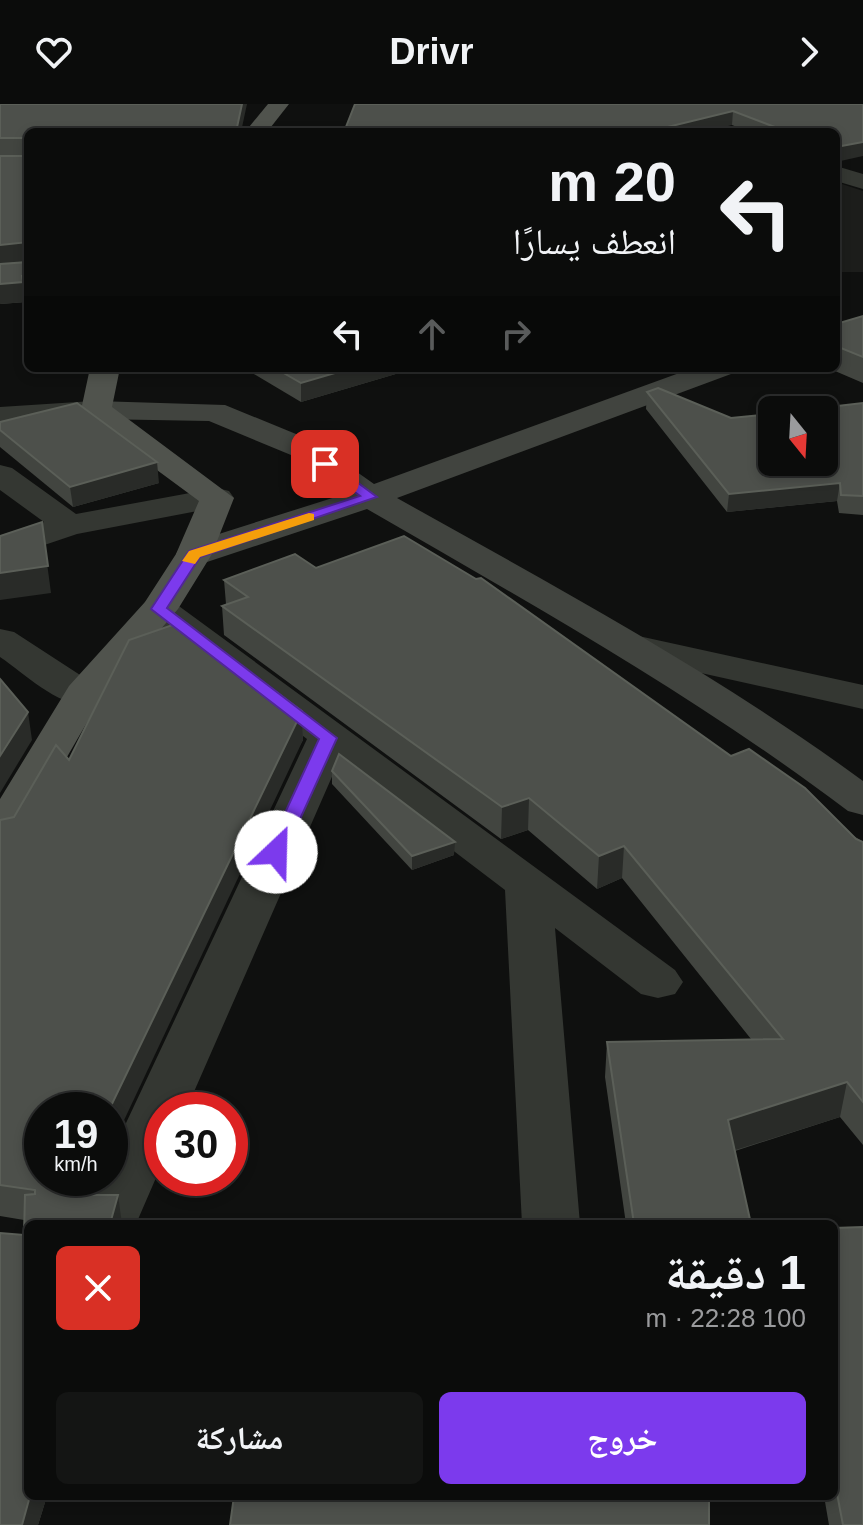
<!DOCTYPE html>
<html lang="ar">
<head>
<meta charset="utf-8">
<style>
  :root { --surface:#0b0c0b; --page:#141514; --text:#f1f3f6; --muted:#9a9b9d; --line:#2b2c2c; --accent:#7c3aed }
  body { margin:0; font-family:Helvetica,"Noto Naskh Arabic",sans-serif; background:var(--page); color:var(--text); direction:rtl; height:100vh; display:flex; flex-direction:column; font-size:30px; white-space:nowrap }
  * { box-sizing:border-box; margin:0 }
  p { font-size:26px; color:var(--muted) }
  .icon { flex:none; width:44px; height:44px; fill:none; stroke:currentColor; stroke-width:2; stroke-linecap:round; stroke-linejoin:round }
  .map { position:relative; flex:1; overflow:hidden; direction:ltr }
  .drawer { position:absolute; left:24px; top:1116px; width:814px; height:280px; display:flex; flex-direction:column; background:var(--surface); border-radius:12px; box-shadow:0 4px 12px #0003,0 0 0 2px var(--line); direction:rtl }
  .drawer>* { flex:none }
  .banner { position:absolute; left:24px; top:24px; width:816px; height:244px; border-radius:12px; box-shadow:0 4px 12px #0003,0 0 0 2px var(--line); direction:rtl; background:#0b0c0b; color:var(--text); overflow:hidden }
  .needle { width:52px; rotate:162deg }
  .tools { position:absolute; left:758px; top:292px; display:grid; gap:16px }
  .tools a { display:grid; place-items:center; width:80px; height:80px; border-radius:12px; background:var(--surface); box-shadow:0 4px 12px #0003,0 0 0 2px var(--line); font-size:40px }
  .speed { position:absolute; left:24px; top:988px; display:flex; gap:16px; font-size:40px; font-weight:700; text-align:center }
  .speed>* { display:grid; place-content:center; width:104px; height:104px; border-radius:50%; background:var(--surface); box-shadow:0 4px 12px #0003,0 0 0 2px var(--line); line-height:1 }
  .speed small { font-size:20px; font-weight:400 }
  .speed .limit { border:12px solid #d22; background:#fff; color:#111 }
  .pin { position:absolute; display:grid; place-items:center; width:68px; height:68px; color:#fff; margin:-34px; border-radius:16px; box-shadow:0 4px 12px #0006 }
  .me { position:absolute; width:88px; margin:-44px; rotate:24deg; stroke-linejoin:round; filter:drop-shadow(0 0 6px #0008) }
  .turn { display:flex; align-items:center; gap:28px; height:168px; padding:0 32px; font-size:36px }
  .turn .icon { width:104px; height:104px; stroke-width:2.5 }
  .turn b { display:block; font-size:56px; line-height:68px }
  .lanes { display:flex; align-items:center; height:76px; padding:0 32px; background:#0003; justify-content:center; gap:40px; direction:ltr }
  .lanes .off { opacity:.35 }
  .round { display:grid; place-items:center; flex:none; width:84px; height:84px; border-radius:12px; background:var(--page) }
  .overview { display:flex; align-items:center; justify-content:space-between; height:136px; padding:0 32px }
  h1 { font-size:48px; font-weight:700; line-height:60px }
  .primary-button { display:flex; gap:16px; margin-top:auto; padding:16px 32px }
  .primary-button a { flex:1; height:92px; border-radius:12px; background:var(--accent); color:#fff; font-size:32px; font-weight:700; line-height:92px; text-align:center }
  .primary-button a+a { background:var(--page); color:var(--text) }
  header { display:flex; justify-content:space-between; align-items:center; height:104px; padding:0 32px; background:var(--surface); font-size:36px; font-weight:700 }
  .map>svg:first-child { display:block }
</style>
</head>
<body>
<header><svg class="icon" aria-label="forward" viewBox="0 0 24 24"><path d="M9 5l7 7-7 7"/></svg>Drivr<svg class="icon" aria-label="heart" viewBox="0 0 24 24"><path d="M12 20l-8-8c-3-5 5-10 8-4 3-6 11-1 8 4z"/></svg></header>
<div class="map">
<svg width="863" height="1421" viewBox="0 0 863 1421">
  <rect width="100%" height="100%" fill="#0f100f"/>
  <path fill="#1c1d1b" d="M836 78 863 87V168H836Z"/>
  <g fill="none" stroke-linecap="round" stroke-linejoin="round">
    <g fill="#343732" fill-rule="evenodd">
      <path d="M836 62 863 70V85L836 77Z"/>
      <path d="M93 297 104 299 108 306 104 313 0 321V303Z"/>
      <path d="M0 361 12 364 76 410 217 384 229 387 234 394 229 401 77 430 0 456V433L44 418 0 386Z"/>
      <path d="M159 494 172 497 675 866 683 878 675 890 658 894 641 890 555 824 580 1120H522L505 786 338 659 186 1006H162V1060L136 1120H78L100 1074H110V1053L307 635 146 513 140 505 146 497Z"/>
      <path d="M0 525 14 528 97 582 103 591 97 600C63 608 28 572 0 553Z"/>
      <path d="M634 531 863 581V605L620 551 615 543 620 535Z"/>
    </g>
    <path fill="#41443f" fill-rule="evenodd" d="M693 264H736L731 270 397 394C556 483 716 569 863 677V711L848 707C696 592 531 500 367 405L207 458 194 461 181 458 176 450 181 442 345 390 291 351 209 317 96 315 85 313 81 306 85 299 96 297 225 301 313 337 374 380Z"/>
    <g fill="#50534d" fill-rule="evenodd">
      <path d="M268 0H289L267 28H245Z"/>
      <path d="M90 264H120L112 303 234 394 212 450 178 505 100 596 16 741 0 745V695L69 582 145 498 176 450 199 397 85 313 81 306Z"/>
    </g>
  </g>
  <g fill="#424540">
    <path d="M0 0 28 28V192H25L26 198 0 200 28 158 0 160V52H28L0 51Z"/>
    <path d="M863 0 836 28H749L732 21 344 28Z"/>
    <path d="M863 212V279L828 264H836V220Z"/>
    <path d="M249 264H416L301 298 249 267Z"/>
    <path d="M647 288 731 314 863 299V411L839 409 837 397 727 408 646 305Z"/>
    <path d="M0 318 159 379 73 403 0 343Z"/>
    <path d="M316 464 731 652 863 738V1041L840 1013 735 1047 751 1120H626L605 973 607 938 751 935 622 774 597 785 528 726 501 735 224 531 222 502 226 500 224 476Z"/>
    <path d="M302 607 303 636 42 1074H97L89 1091 47 1392 38 1421H0L24 1116 0 1112V716L14 713 69 656Z"/>
    <path d="M332 667 454 751 412 766 332 680Z"/>
    <path d="M834 1124 863 1421H829L824 1392H834Z"/>
  </g>
  <g fill="#292b28">
    <path d="M242 0H247L241 28H236Z"/>
    <path d="M733 7 732 21 705 28H647Z"/>
    <path d="M863 38V52L836 58V43Z"/>
    <path d="M28 138V157L0 160V141Z"/>
    <path d="M22 172H28V192H25L26 198 0 200V180Z"/>
    <path d="M352 264H416L301 298V279Z"/>
    <path d="M157 358 159 379 73 403 70 383Z"/>
    <path d="M840 379 837 397 727 408 729 390Z"/>
    <path d="M45 444 51 489 0 496V469Z"/>
    <path d="M302 607 303 636 110 1046 109 1006Z"/>
    <path d="M28 608 32 636 0 689V652Z"/>
    <path d="M529 694 528 726 501 735 502 703Z"/>
    <path d="M455 738 454 751 412 766V752Z"/>
    <path d="M624 742 622 774 597 785 599 752Z"/>
    <path d="M847 978 840 1013 723 1050 728 1016Z"/>
    <path d="M76 1074H97L75 1119 70 1087Z"/>
    <path d="M118 1091 122 1120H110Z"/>
    <path d="M30 1392H47L38 1421H22Z"/>
  </g>
  <g fill="#4d504b" stroke="#5b5f58" stroke-width="2">
    <path d="M0 0H242L236 28H28V34H0Z"/>
    <path d="M355 0H863V38L836 43V28H788L733 7 647 28H344Z"/>
    <path d="M28 34V172H22L23 178 0 180V160L28 158V138L0 141V52H28Z"/>
    <path d="M863 212V253L836 242V220Z"/>
    <path d="M275 264H352L301 279Z"/>
    <path d="M658 284 731 314 772 310V358H824V306H803L863 299V392L841 391 840 379 729 390 647 288Z"/>
    <path d="M77 299 157 358 70 383 0 326V318Z"/>
    <path d="M42 418 48 462 0 469V432Z"/>
    <path d="M404 432 476 475 481 474 731 652 749 645 805 684 856 735 863 738V998L847 978 728 1016 751 1120H634L607 938 783 935 624 742 599 752 529 694 502 703 222 502 248 493 224 476 295 450 316 464Z"/>
    <path d="M181 518 302 607 109 1006H42V1074H76L70 1087 73 1091H118L110 1120H28V1392H30L22 1421H0V1129L24 1131 25 1091 35 1090V1086L0 1081V716L14 713 56 641 69 656 129 536Z"/>
    <path d="M0 575 28 608 0 652Z"/>
    <path d="M339 650 455 738 412 752 332 667Z"/>
    <path d="M863 1123V1421H843L834 1374V1124Z"/>
    <path d="M234 1392H709V1421H230Z"/>
  </g>
  <path fill="#7c3aed" stroke="#51269a" stroke-width="2" d="M320 358H330L377 393 200 453 167 504 337 634 285 748 276 754 267 748 319 635 151 505 189 447 360 392 320 363Z"/>
  <path fill="#f59e0b" d="M309 409 314 410V416L200 453 195 460 182 457 189 447Z"/>
</svg>
<div class="tools">
<a><svg class="needle" viewBox="-14 -14 28 28"><path d="M0-13l5 13h-10z" fill="#e53935"/><path d="M0 13l5-13h-10z" fill="#9a9b9d"/></svg></a>
</div>
<div class="speed"><div>19<small>km/h</small></div><div class="limit">30</div></div>
<div class="pin" style="left:325px;top:360px;background:#d93025"><svg class="icon" aria-label="arrive" viewBox="0 0 24 24"><path d="M6 21V4h12l-3 4 3 4H6"/></svg></div>
<svg class="me" style="left:276px;top:748px" viewBox="-20 -20 40 40"><circle r="19" fill="#fff"/><path d="M0-13L10 11 0 6-10 11z" fill="#7c3aed"/></svg>
<div class="banner">
<div class="turn"><svg class="icon" aria-label="left" viewBox="0 0 24 24"><path d="M17 20v-9H6M10 6l-5 5 5 5"/></svg><div><b>20 m</b>انعطف يسارًا</div></div>
<div class="lanes"><svg class="icon" aria-label="left" viewBox="0 0 24 24"><path d="M17 20v-9H6M10 6l-5 5 5 5"/></svg><svg class="icon off" aria-label="ahead" viewBox="0 0 24 24"><path d="M12 20V5M6 11l6-6 6 6"/></svg><svg class="icon off" aria-label="right" viewBox="0 0 24 24"><path d="M7 20v-9h11M14 6l5 5-5 5"/></svg></div>
</div>
<section class="drawer">
<div class="overview"><div><h1>1 دقيقة</h1><p>100 m · 22:28</p></div><a class="round" style="background:#d93025;color:#fff"><svg class="icon" aria-label="close" viewBox="0 0 24 24"><path d="M6 6l12 12M18 6L6 18"/></svg></a></div>
<div class="primary-button"><a>خروج</a><a>مشاركة</a></div>
</section>
</div>
</body>
</html>
